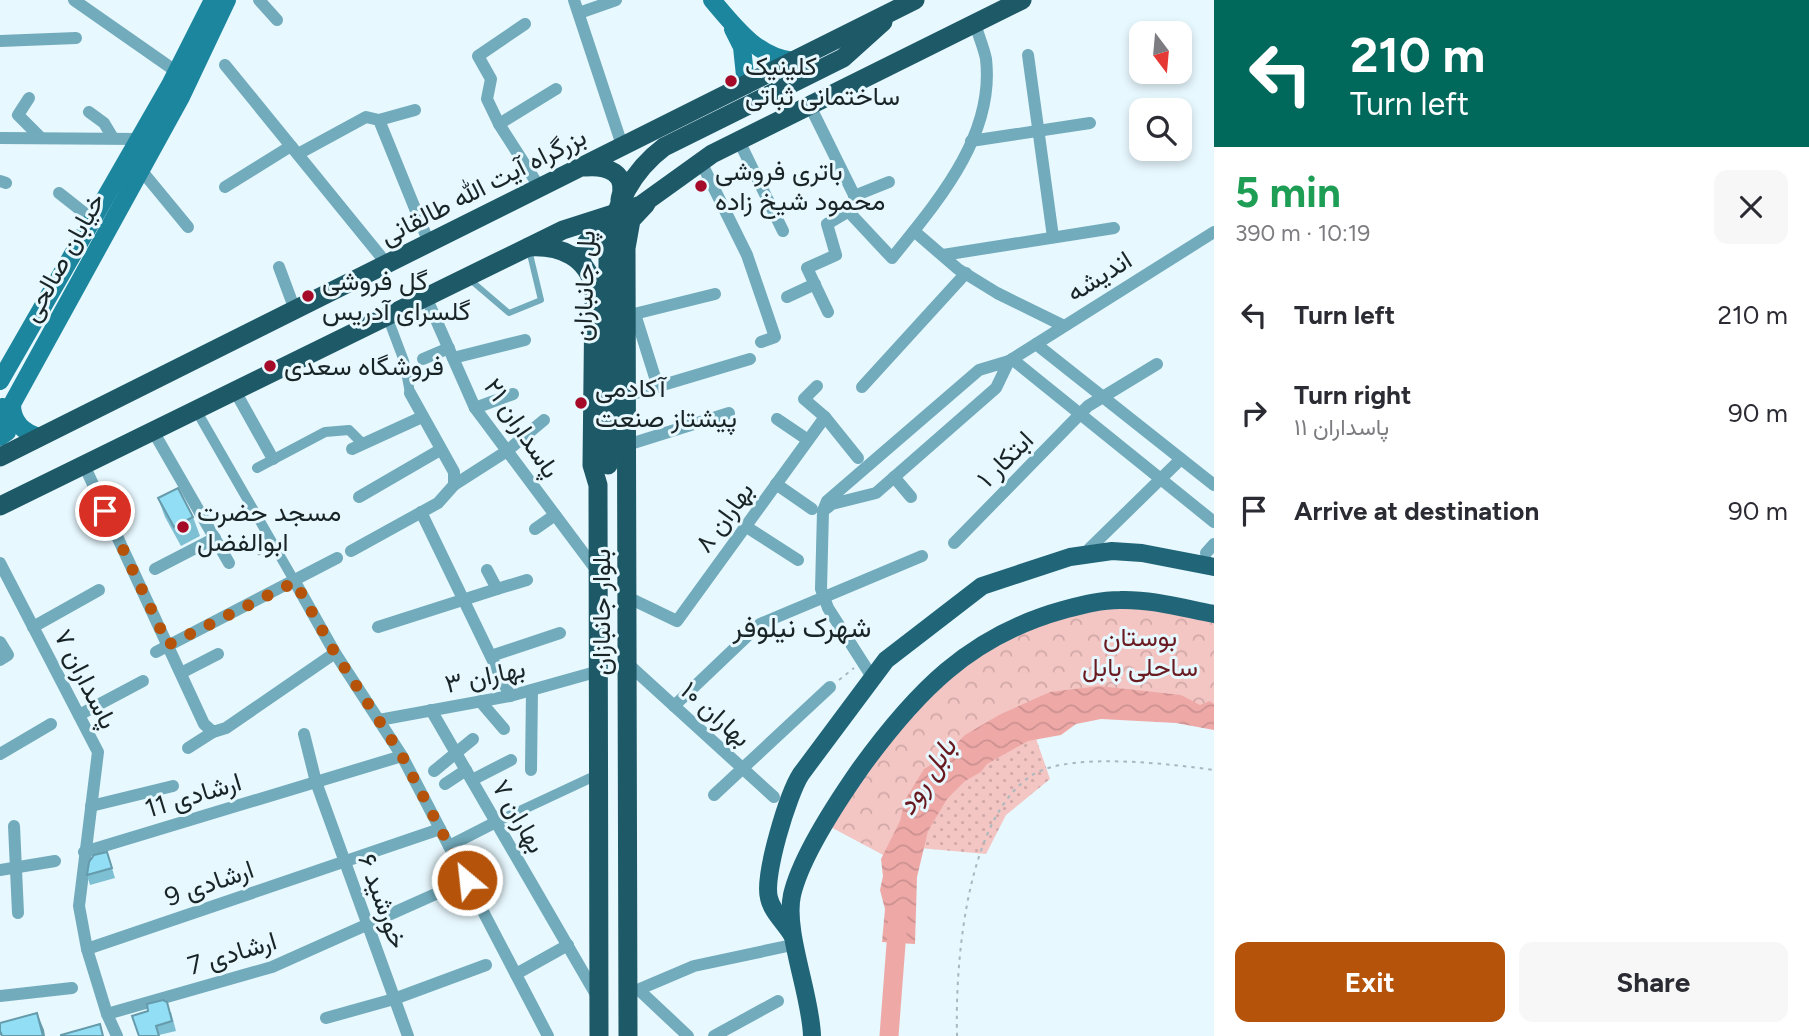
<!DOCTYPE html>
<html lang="en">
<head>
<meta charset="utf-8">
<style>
  :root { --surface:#fff; --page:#f7f7f7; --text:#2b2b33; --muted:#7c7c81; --accent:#b45309 }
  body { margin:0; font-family:Figtree,Vazirmatn,sans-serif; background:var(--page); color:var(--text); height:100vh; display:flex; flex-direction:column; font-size:26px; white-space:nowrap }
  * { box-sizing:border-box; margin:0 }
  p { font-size:23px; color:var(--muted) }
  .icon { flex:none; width:38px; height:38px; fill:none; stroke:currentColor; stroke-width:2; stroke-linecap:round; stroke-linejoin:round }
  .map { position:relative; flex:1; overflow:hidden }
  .details { display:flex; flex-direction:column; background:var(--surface); width:595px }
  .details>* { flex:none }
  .hud { background:#00695c; color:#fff; overflow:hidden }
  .needle { width:46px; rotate:164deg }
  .fabs { position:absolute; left:1129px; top:21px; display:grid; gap:14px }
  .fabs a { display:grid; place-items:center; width:63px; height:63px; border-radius:14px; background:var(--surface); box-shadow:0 4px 10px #0003; font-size:35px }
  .pin { position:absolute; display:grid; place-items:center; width:60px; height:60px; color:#fff; margin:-30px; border:4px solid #fff; border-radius:50%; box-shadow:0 2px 7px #0007 }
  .me { position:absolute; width:77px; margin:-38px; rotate:332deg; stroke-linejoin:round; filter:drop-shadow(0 0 5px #0008) }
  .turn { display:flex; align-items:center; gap:24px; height:147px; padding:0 21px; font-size:32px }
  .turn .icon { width:91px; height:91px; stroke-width:2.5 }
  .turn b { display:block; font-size:49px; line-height:60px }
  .round { display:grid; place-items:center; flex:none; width:74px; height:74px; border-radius:14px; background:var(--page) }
  .summary { display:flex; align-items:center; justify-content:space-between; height:119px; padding:0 21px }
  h1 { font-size:42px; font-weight:700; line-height:52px; color:#1e9e55 }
  .button { display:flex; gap:14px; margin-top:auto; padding:14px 21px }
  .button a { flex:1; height:80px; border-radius:14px; background:var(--accent); color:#fff; font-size:28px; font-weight:700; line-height:80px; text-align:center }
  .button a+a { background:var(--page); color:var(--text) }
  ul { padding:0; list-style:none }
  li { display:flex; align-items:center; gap:21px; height:98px; padding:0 21px }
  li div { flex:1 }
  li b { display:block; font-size:26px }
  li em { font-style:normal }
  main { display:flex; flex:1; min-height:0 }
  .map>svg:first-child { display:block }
</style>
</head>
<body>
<main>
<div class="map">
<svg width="1214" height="1036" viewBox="0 0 1214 1036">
  <defs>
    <pattern id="grass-dots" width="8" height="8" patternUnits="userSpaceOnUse" patternTransform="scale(1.75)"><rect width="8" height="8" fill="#f3c5c3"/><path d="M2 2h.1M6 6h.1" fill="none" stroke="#d0a9a8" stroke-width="1.8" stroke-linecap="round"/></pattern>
    <pattern id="park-crowns" width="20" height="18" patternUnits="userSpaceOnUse" patternTransform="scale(1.75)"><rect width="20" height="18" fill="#f3c5c3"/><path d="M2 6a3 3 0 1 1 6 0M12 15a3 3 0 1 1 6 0" fill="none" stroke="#d0a9a8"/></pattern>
    <pattern id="water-waves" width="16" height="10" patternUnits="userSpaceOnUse" patternTransform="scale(1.75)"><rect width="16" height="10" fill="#eea9a7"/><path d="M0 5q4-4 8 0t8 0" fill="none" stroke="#cc9190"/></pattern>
  </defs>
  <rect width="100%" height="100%" fill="#e7f8fe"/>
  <path fill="url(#grass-dots)" d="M1030 721 1050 779 1006 815 986 854 909 847 983 738Z"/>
  <path fill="url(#park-crowns)" d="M1089 603 1214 614V713L1095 696 984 738 902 865 825 824 832 811 957 662Z"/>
  <path fill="url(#water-waves)" d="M1099 686 1181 695 1200 705 1210 701 1214 704V730L1176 723 1101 719 1076 724 1061 735 1028 741 987 764 981 772 965 781 947 799 928 831 917 877 915 944 882 942 885 909 880 890 883 876 881 859 900 821 905 800 924 769 942 758 965 735 999 715 1050 692Z"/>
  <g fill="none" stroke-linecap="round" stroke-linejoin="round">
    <path stroke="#eea9a7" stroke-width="19" d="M889 1036 898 918"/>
    <g stroke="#a9b8bd" stroke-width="2" stroke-dasharray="3.5 5" stroke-linecap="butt">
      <path d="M258 555 266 550"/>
      <path d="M839 680 854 668"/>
      <path d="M957 1036C955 964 966 815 1034 774 1072 752 1171 764 1214 770"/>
    </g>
    <path stroke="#72abbc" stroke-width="6" d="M468 278 509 313 541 300 529 250"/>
    <g stroke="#72abbc" stroke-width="10">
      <path d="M387 316 404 361 410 393"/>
      <path d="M196 410 295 582"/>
      <path d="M257 468 325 432 349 430 363 444"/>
      <path d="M496 822 599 774"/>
    </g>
    <g stroke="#72abbc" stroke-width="12">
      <path d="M74 0 177 72"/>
      <path d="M259 0 277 20"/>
      <path d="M574 0 622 145"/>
      <path d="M579 13 616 0"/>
      <path d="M525 24 478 56 491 79 487 99 499 124 540 188"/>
      <path d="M0 41 76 38"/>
      <path d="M1028 55 1053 237"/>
      <path d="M225 65 387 264"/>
      <path d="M29 98 18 115 41 138"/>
      <path d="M810 106 859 205 827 224 836 255 807 268 828 312"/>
      <path d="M89 112 104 123 113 138"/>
      <path d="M379 120 415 110"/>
      <path d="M499 124 556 89"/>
      <path d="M0 138 139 139"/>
      <path d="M739 141 783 231"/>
      <path d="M971 141 1090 123"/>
      <path d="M298 154 366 117 379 120 429 243"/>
      <path d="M701 162 747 255 775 337 761 342"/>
      <path d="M141 170 188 227"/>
      <path d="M0 181 6 183"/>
      <path d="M225 187 291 146"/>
      <path d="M59 193 92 219"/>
      <path d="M854 196 889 182"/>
      <path d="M848 211 892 258C937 202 995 136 986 59 984 48 978 35 975 23"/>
      <path d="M914 231 958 269 997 293 1062 325"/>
      <path d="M943 255 1114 228"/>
      <path d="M279 267 295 310"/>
      <path d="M426 297 475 408 597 571"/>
      <path d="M787 297 815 284"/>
      <path d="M635 314 658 387"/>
      <path d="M626 316 715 294"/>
      <path d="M1036 344 1214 485"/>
      <path d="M453 358 525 340"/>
      <path d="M423 359 449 348"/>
      <path d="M1012 359 1214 522"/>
      <path d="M1009 361 996 388 876 493 832 504 823 511 827 501 979 370Z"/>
      <path d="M1009 361 1214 232"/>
      <path d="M862 387 966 273"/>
      <path d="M235 391 273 459"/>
      <path d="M626 396 750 359"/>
      <path d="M475 408 513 394"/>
      <path d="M825 417 858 458"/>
      <path d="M777 419 808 440"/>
      <path d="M153 431 229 563"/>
      <path d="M627 445 729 413"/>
      <path d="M352 449 422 417"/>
      <path d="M84 465 204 724 213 732 226 728 335 653"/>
      <path d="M894 477 911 497"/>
      <path d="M776 484 812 509"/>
      <path d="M454 485 507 451 544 420"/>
      <path d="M359 497 440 450"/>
      <path d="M823 511 821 589 828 608 872 677"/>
      <path d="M421 512 510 696"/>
      <path d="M745 526 798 560"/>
      <path d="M535 529 555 515"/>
      <path d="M954 543 1088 406 1157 364"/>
      <path d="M1089 549 1181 459"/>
      <path d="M351 551 438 503 454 485V472L410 393"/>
      <path d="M1206 553 1214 544"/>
      <path d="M0 563 98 752 79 906 87 949 107 1014 117 1036"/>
      <path d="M155 569 215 538"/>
      <path d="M295 582 335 653 402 756 548 1036"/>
      <path d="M497 589 527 580"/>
      <path d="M627 597 677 621 825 417 804 399 817 386"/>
      <path d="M33 627 99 590"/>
      <path d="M378 627 497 589 487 570"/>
      <path d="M0 642 8 655 0 660"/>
      <path d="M156 652 337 558"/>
      <path d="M491 656 560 633"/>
      <path d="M627 663 774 797"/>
      <path d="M181 673 218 654"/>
      <path d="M480 701 504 729"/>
      <path d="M674 706 760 624 922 556"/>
      <path d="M431 710 598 998"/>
      <path d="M79 715 143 681"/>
      <path d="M379 720 510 696 599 671"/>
      <path d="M304 734 316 782 408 1036"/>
      <path d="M188 748 213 732"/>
      <path d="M0 754 51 724"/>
      <path d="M531 770 532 690"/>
      <path d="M434 771 473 739"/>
      <path d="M472 780 511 760"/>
      <path d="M445 784 466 770"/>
      <path d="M714 795 830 687"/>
      <path d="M91 806 173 786"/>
      <path d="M14 826 18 913"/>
      <path d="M449 846 496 822"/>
      <path d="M84 852 402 756"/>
      <path d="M0 870 55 861"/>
      <path d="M87 949 440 829"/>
      <path d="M516 974 568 945"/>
      <path d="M639 990 688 1036"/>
      <path d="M628 994 694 966 797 944"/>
      <path d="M0 996 72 988"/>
      <path d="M107 1014 272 967 467 880"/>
      <path d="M326 1018 394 999 486 965"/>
      <path d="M714 1036 778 1001"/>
    </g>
    <g stroke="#1c869f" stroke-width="18">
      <path d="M712 0C735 27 757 57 793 61"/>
      <path d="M733 29 742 47 746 85"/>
      <path d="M0 381 170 85 213 0"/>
      <path d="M0 437 7 432 3 407"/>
      <path d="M40 437C24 433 12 422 12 404L181 97 227 0"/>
    </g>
    <g stroke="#216678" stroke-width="18">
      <path d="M792 935C785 923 772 912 769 898 763 876 788 794 801 774L886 660 982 586 1070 557 1112 551 1142 553 1214 567"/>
      <path d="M812 1036C811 995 784 932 792 895 801 856 837 802 860 769 915 693 969 636 1063 610 1082 605 1100 600 1120 600 1151 599 1183 608 1214 614"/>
    </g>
    <g stroke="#1e5968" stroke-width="19">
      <path d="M585 167C607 165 629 173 620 199"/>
      <path d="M529 247C560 245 588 257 594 289L592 465 598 485 599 1036"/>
      <path d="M582 263C579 240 600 226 619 239"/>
      <path d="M0 457 915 0"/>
      <path d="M608 465V247C614 206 631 172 664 147L843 58 883 22"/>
      <path d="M0 506 563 230 641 205 712 154 1022 0"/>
      <path d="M628 1036 626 248 631 220 646 204"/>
    </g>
  </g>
  <g fill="#7dbfd3">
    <path d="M158 498 193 517 200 536 181 546 165 517Z"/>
    <path d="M107 852 115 878 90 885 87 875Z"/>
    <path d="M148 1011 171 1012 176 1031 159 1035Z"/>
  </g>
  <path fill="#669bac" d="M37 1013 44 1030 45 1036H43Z"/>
  <g fill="#91def5" stroke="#669bac" stroke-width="2">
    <path d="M178 488 193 517 174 527 158 498Z"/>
    <path d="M107 852 112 868 87 875 89 862 94 855Z"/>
    <path d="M163 1000 167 1002 172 1021 156 1026 159 1036H139L132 1016 148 1011 147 1004Z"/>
    <path d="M37 1013 43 1036H2L1 1033 0 1034V1023Z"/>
    <path d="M100 1024 103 1036H61V1035Z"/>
  </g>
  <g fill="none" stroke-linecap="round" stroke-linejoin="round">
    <path stroke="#b45309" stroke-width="12" stroke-dasharray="0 21.6" d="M105 511 168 645 295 582 335 653 402 756 467 880"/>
  </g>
  <g fill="#a50a29" stroke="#e7f8fe" stroke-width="2.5">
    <circle cx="731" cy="81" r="7"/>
    <circle cx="701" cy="186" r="7"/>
    <circle cx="308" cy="296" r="7"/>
    <circle cx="270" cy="366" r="7"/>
    <circle cx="581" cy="403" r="7"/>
    <circle cx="183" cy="527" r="7"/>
  </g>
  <g text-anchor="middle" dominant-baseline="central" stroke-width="6" stroke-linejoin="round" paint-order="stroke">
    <g font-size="26" fill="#192427" stroke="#e7f8fe" text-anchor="start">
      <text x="745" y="66">کلینیک<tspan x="745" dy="30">ساختمانی ثباتی</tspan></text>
      <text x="715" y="171">باتری فروشی<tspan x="715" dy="30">محمود شیخ زاده</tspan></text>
      <text x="322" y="281">گل فروشی<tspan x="322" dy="30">گلسرای آدریس</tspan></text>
      <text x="284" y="366">فروشگاه سعدی</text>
      <text x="595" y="388">آکادمی<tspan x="595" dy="30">پیشتاز صنعت</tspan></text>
      <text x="197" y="512">مسجد حضرت<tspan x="197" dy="30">ابوالفضل</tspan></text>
    </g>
    <g font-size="26" fill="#192427" stroke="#e7f8fe">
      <text transform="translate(483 186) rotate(-27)">بزرگراه آیت الله طالقانی</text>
      <text transform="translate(63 257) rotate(-61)">خیابان صالحی</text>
      <text transform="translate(1099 276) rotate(-32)">اندیشه</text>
      <text transform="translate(584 286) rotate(-88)">پل جانبازان</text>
      <text transform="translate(522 428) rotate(56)">پاسداران ۲۱</text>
      <text transform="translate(1005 459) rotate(-45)">ابتکار ۱</text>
      <text transform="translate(724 517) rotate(-54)">بهاران ۸</text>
      <text transform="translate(601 612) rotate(-90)">بلوار جانبازان</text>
      <text transform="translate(485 676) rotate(-12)">بهاران ۳</text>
      <text transform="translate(86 679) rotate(63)">پاسداران ۷</text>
      <text transform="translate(716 714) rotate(42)">بهاران ۱۰</text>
      <text transform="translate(193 795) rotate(-17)">ارشادی 11</text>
      <text transform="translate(519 816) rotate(60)">بهاران ۷</text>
      <text transform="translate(209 883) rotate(-19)">ارشادی 9</text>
      <text transform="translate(383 901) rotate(70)">خورشید ۶</text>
      <text transform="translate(232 953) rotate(-17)">ارشادی 7</text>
    </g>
    <g font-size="26" fill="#6a1b21" stroke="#e7f8fe">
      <text x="1140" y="637">بوستان<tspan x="1140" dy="30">ساحلی بابل</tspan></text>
    </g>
    <g font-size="28" fill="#192427" stroke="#e7f8fe">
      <text x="802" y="627">شهرک نیلوفر</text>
    </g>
    <g font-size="28" font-style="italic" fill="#68191f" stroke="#e7f8fe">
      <text transform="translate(926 776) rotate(-57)">بابل رود</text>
    </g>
  </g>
</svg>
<div class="fabs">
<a><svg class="needle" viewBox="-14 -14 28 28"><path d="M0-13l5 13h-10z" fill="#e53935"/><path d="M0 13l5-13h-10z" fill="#7c7c81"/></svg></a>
<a><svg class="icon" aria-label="search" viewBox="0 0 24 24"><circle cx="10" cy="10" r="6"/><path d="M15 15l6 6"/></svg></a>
</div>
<div class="pin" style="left:105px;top:511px;background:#d93025"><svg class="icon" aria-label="arrive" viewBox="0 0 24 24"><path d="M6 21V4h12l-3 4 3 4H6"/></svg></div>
<svg class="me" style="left:467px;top:880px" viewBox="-20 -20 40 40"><circle r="17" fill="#b45309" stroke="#fff" stroke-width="3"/><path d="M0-11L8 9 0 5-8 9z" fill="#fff"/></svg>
</div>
<section class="details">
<div class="hud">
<div class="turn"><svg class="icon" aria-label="left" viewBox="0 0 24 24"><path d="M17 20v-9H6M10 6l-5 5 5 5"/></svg><div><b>210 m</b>Turn left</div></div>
</div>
<div class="summary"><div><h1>5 min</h1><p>390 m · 10:19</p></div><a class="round"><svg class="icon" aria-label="close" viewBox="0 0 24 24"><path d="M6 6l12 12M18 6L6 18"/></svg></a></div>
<ul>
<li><svg class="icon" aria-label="left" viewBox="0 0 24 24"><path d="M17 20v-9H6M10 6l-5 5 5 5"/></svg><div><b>Turn left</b></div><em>210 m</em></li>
<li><svg class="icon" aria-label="right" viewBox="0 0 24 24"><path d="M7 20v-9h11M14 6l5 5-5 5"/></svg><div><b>Turn right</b><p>پاسداران ١١</p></div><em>90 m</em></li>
<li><svg class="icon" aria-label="arrive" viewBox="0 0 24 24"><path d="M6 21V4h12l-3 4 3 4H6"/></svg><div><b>Arrive at destination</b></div><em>90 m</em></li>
</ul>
<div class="button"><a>Exit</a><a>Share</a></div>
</section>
</main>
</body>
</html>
